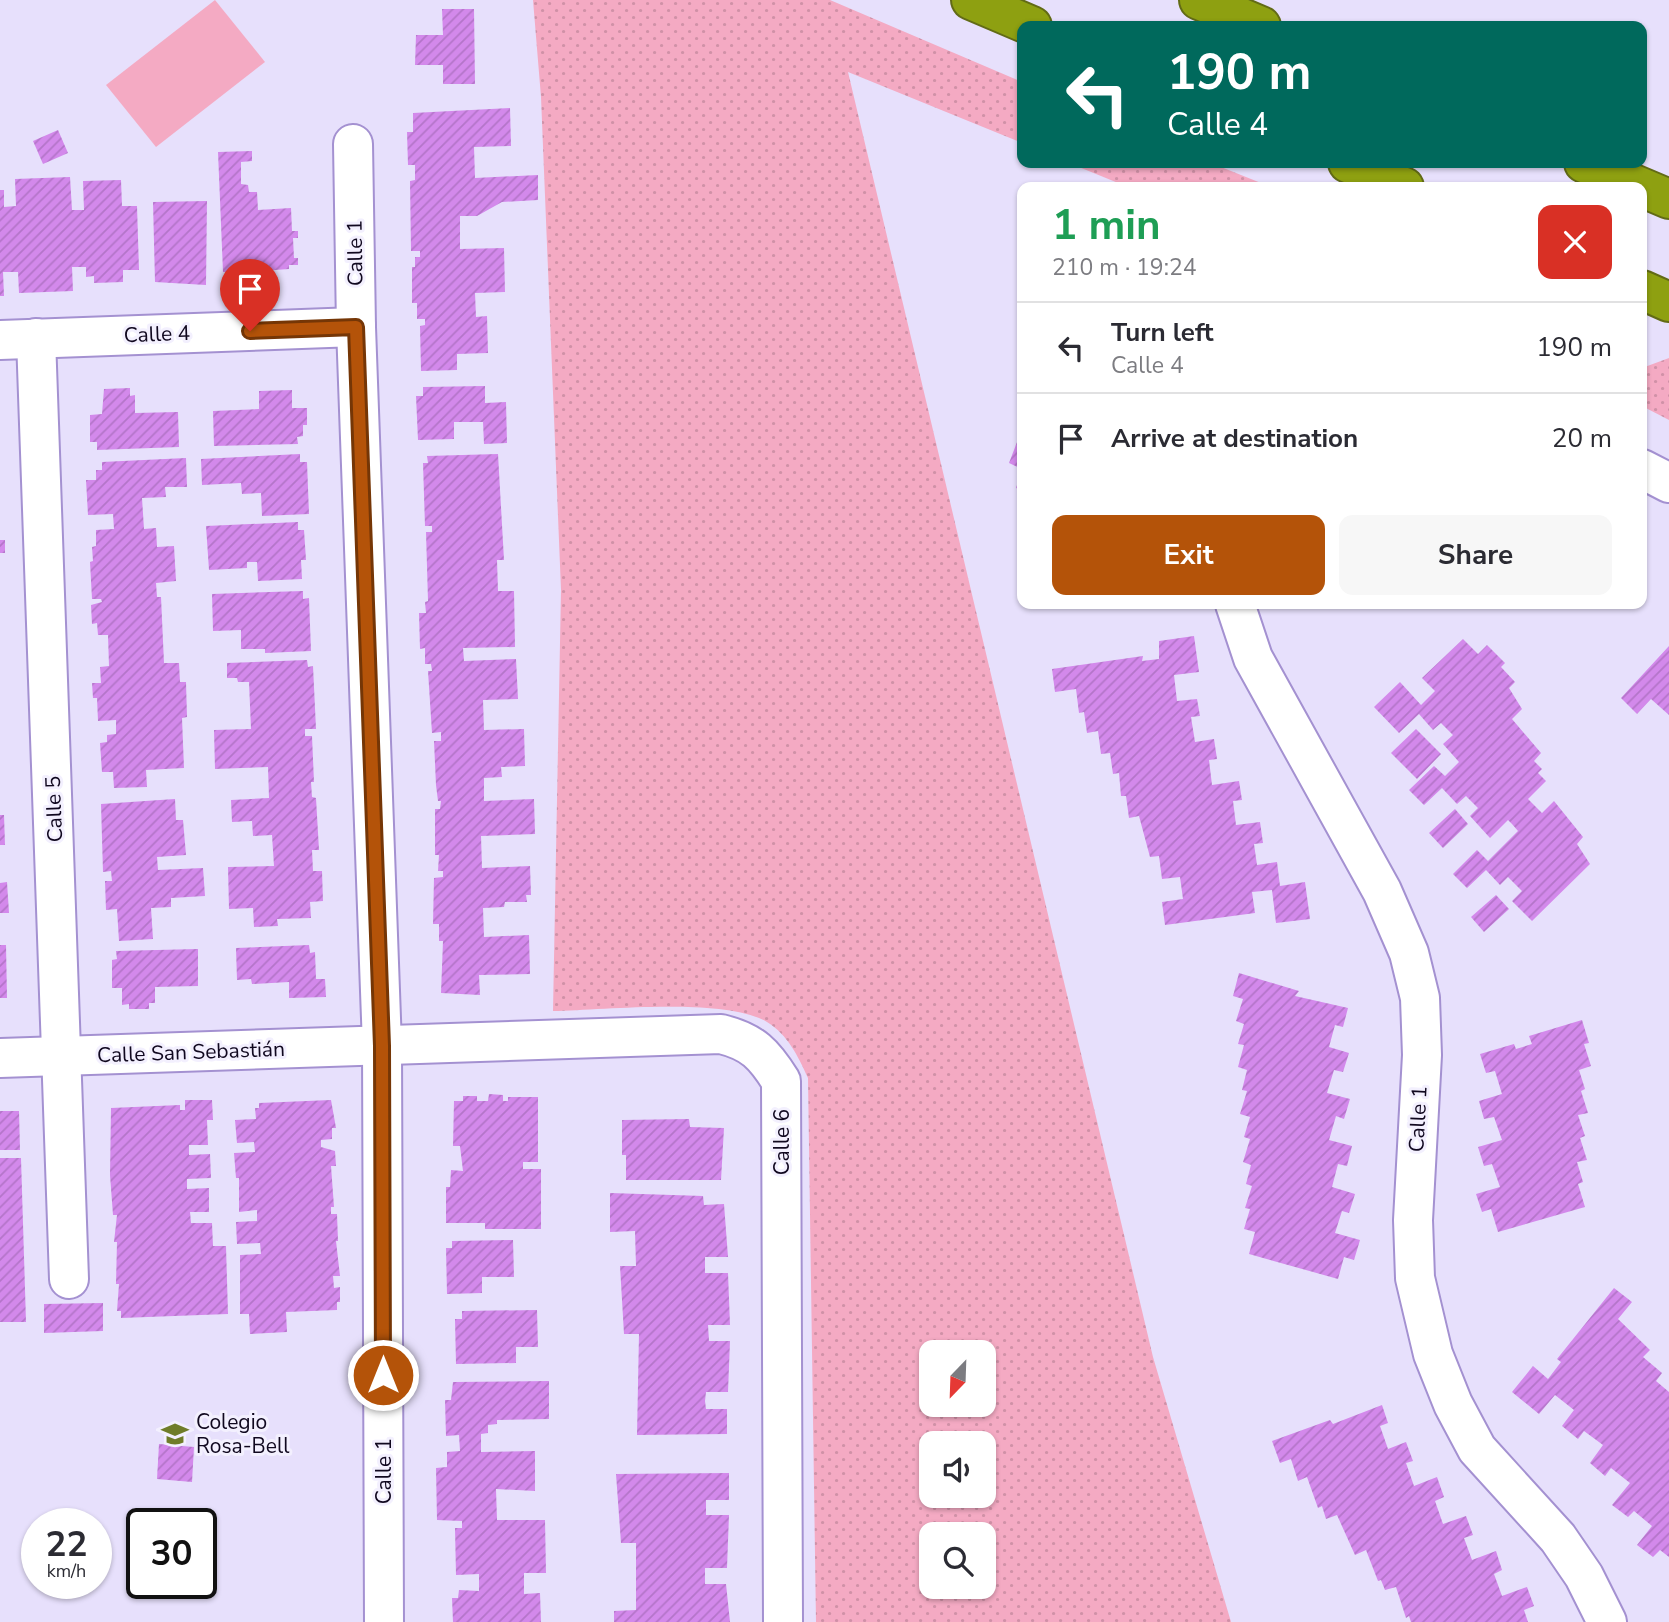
<!DOCTYPE html>
<html lang="en">
<head>
<meta charset="utf-8">
<style>
  :root { --surface:#fff; --page:#f7f7f7; --text:#2b2b33; --muted:#7c7c81; --line:#e1e1e2; --accent:#b45309 }
  body { margin:0; font-family:"Nunito Sans",sans-serif; background:var(--page); color:var(--text); height:100vh; display:flex; flex-direction:column; font-size:26px; white-space:nowrap }
  * { box-sizing:border-box; margin:0 }
  p { font-size:23px; color:var(--muted) }
  .icon { flex:none; width:38px; height:38px; fill:none; stroke:currentColor; stroke-width:2; stroke-linecap:round; stroke-linejoin:round }
  .map { position:relative; flex:1; overflow:hidden }
  .sheet { position:absolute; left:1017px; top:182px; width:630px; height:427px; display:flex; flex-direction:column; background:var(--surface); border-radius:14px; box-shadow:0 2px 5px #0004 }
  .sheet>* { flex:none }
  .banner { position:absolute; left:1017px; top:21px; width:630px; height:147px; border-radius:14px; box-shadow:0 2px 5px #0004; background:#00695c; color:#fff; overflow:hidden }
  .needle { width:46px; rotate:203deg }
  .buttons { position:absolute; left:919px; top:1340px; display:grid; gap:14px }
  .buttons a { display:grid; place-items:center; width:77px; height:77px; border-radius:14px; background:var(--surface); box-shadow:0 2px 5px #0004; font-size:35px }
  .speed { position:absolute; left:21px; top:1508px; display:flex; gap:14px; font-size:35px; font-weight:700; text-align:center }
  .speed>* { display:grid; place-content:center; width:91px; height:91px; border-radius:50%; background:var(--surface); box-shadow:0 2px 5px #0004; line-height:1 }
  .speed small { font-size:18px; font-weight:400 }
  .speed .limit { border:4px solid #111; border-radius:10px; background:#fff; color:#111 }
  .pin { position:absolute; display:grid; place-items:center; width:60px; height:60px; color:#fff; margin:-72px -30px; border-radius:50% 50% 50% 0; rotate:-45deg; box-shadow:0 0 7px #0007 }
  .pin .icon { rotate:45deg }
  .me { position:absolute; width:77px; margin:-38px; rotate:0deg; stroke-linejoin:round; filter:drop-shadow(0 0 5px #0008) }
  .turn { display:flex; align-items:center; gap:24px; height:147px; padding:0 35px; font-size:32px }
  .turn .icon { width:91px; height:91px; stroke-width:2.5 }
  .turn b { display:block; font-size:49px; line-height:60px }
  .round { display:grid; place-items:center; flex:none; width:74px; height:74px; border-radius:14px; background:var(--page) }
  .headline { display:flex; align-items:center; justify-content:space-between; height:119px; padding:0 35px }
  h1 { font-size:42px; font-weight:700; line-height:52px; color:#1e9e55 }
  .action { display:flex; gap:14px; margin-top:auto; padding:14px 35px }
  .action a { flex:1; height:80px; border-radius:14px; background:var(--accent); color:#fff; font-size:28px; font-weight:700; line-height:80px; text-align:center }
  .action a+a { background:var(--page); color:var(--text) }
  ul { padding:0; list-style:none }
  li { display:flex; align-items:center; gap:21px; height:91px; padding:0 35px; border-top:2px solid var(--line) }
  li div { flex:1 }
  li b { display:block; font-size:26px }
  li em { font-style:normal }
  .map>svg:first-child { display:block }
</style>
</head>
<body>
<div class="map">
<svg width="1669" height="1622" viewBox="0 0 1669 1622">
  <defs>
    <pattern id="grass-dots" width="8" height="8" patternUnits="userSpaceOnUse" patternTransform="scale(1.75)"><rect width="8" height="8" fill="#f4aac3"/><path d="M2 2h.1M6 6h.1" fill="none" stroke="#d091a7" stroke-width="1.8" stroke-linecap="round"/></pattern>
    <pattern id="building-hatch" width="6" height="6" patternUnits="userSpaceOnUse" patternTransform="scale(1.75)"><rect width="6" height="6" fill="#d389eb"/><path d="M-1 1l2-2M0 6l6-6M5 7l2-2" fill="none" stroke="#b475c9"/></pattern>
  </defs>
  <rect width="100%" height="100%" fill="#e7e0fc"/>
  <g fill="url(#grass-dots)" fill-rule="evenodd">
    <path d="M533 0H830L1022 82V143L848 72 1153 1357 1231 1622H816L808 1078C798 1056 788 1035 767 1022 725 997 605 1010 553 1011L561 590 541 97ZM931 1353H984V1405H931ZM931 1444H984V1496H931ZM931 1535H984V1587H931Z"/>
    <path d="M1069 163H1211L1271 187H1128Z"/>
    <path d="M1669 358V420L1642 406V368Z"/>
  </g>
  <path fill="#f4aac3" d="M215 0 265 62 156 147 106 85Z"/>
  <g fill="url(#building-hatch)">
    <path d="M442 9H474L475 84H443V65H415L416 35H443Z"/>
    <path d="M510 108 511 146 474 147 475 178 538 175V200L502 202 477 216H460V249L504 248 505 292 475 293 476 317 487 316 488 353 457 354V370L421 371 420 326 425 325V319H417V303H412V267H415V257H420V251H411L410 181 415 180V165H408L407 132H413V113Z"/>
    <path d="M58 130 68 153 43 164 33 141Z"/>
    <path d="M252 151V161L241 162V184L248 185 249 192H257L258 210 291 208 292 231H298V238H293L294 258H298V265H289V269L261 271V277L230 278V272H223L218 152Z"/>
    <path d="M70 177 72 210H84L83 181 121 180 122 206H137L139 270H123V282L94 283V276L86 277V267H72L73 291 19 293 18 272H3L4 296H0V190H4V207L16 206 15 179Z"/>
    <path d="M207 201 206 285 155 282 153 202Z"/>
    <path d="M485 386V403L506 402 507 443 484 444 483 422H454V439L418 440 416 396H423V387Z"/>
    <path d="M130 388V396L135 395V413L178 412 179 447 97 450V442H90V415L102 414 104 389Z"/>
    <path d="M292 390V408H307V425H303V436L297 437 298 444 214 446 213 411 259 409V391Z"/>
    <path d="M1019 437 1022 439V469L1009 463Z"/>
    <path d="M300 454V462H307L309 514 262 516 261 493 242 494 241 483 202 485 201 459Z"/>
    <path d="M498 454 504 560H497L498 591H514L515 647 463 648 464 661 516 659 518 699 483 700 484 730 524 729 525 766 501 767 502 777 484 778V801L534 799 535 834 481 836 482 868 530 866 531 895H526L527 902H505L504 907 483 908 484 937 529 935 530 974 479 975 480 995 441 993 443 941H439V924H433L434 878 443 877V871H438L439 855H435V809H440L441 801H438L436 785 434 741H441V732L432 733 428 671H432L431 664H425V648L420 649 419 613H426L425 602 428 601 426 532H432V526H425L423 463H428L427 456Z"/>
    <path d="M186 458 187 487H165L166 497 142 498 144 529 156 528 157 547 174 546 176 581 156 583 157 597H161L164 663H179L180 682H186L187 717 182 718 184 768 146 770 147 787 114 788 113 772H102L100 743 107 742V735L116 734V720L98 721 97 698H93L92 683H101L100 667 109 666 108 635H98L97 623 92 624 91 605 102 602 101 599H92L90 562 93 561 92 547 96 546V530L114 529 113 514 88 515 86 480H96V470H102V462Z"/>
    <path d="M1022 471V490L1016 488Z"/>
    <path d="M298 522V530H304L306 560H301L302 579 258 581 257 562H247V568L209 570 206 526Z"/>
    <rect x="0" y="540" width="5" height="13"/>
    <path d="M303 591V599L309 598 311 651 265 653V649H241V630L213 631 212 594Z"/>
    <path d="M1194 636 1199 672 1174 675 1177 701 1197 699 1200 716 1191 717 1195 742 1214 739 1217 759 1209 760 1212 785 1239 781 1242 800 1233 801 1236 825 1260 822 1263 843 1254 844 1257 865 1277 862 1280 886 1305 882 1310 919 1276 923 1272 890 1252 892 1255 913 1165 925 1162 902 1183 899 1180 877 1162 879 1159 856 1150 857 1139 816 1129 818 1126 796H1121L1119 773 1113 774 1110 753 1101 754 1098 731 1087 733 1084 712 1079 713 1076 689 1055 692 1052 669 1143 656 1142 661 1159 659V641Z"/>
    <path d="M1463 639 1478 654 1487 645 1505 663 1501 667 1515 682 1509 688 1522 709 1512 719 1541 753 1534 761 1542 769 1538 773 1546 781 1528 799 1542 813 1554 801 1583 837 1577 844 1590 864 1532 921 1512 901 1522 891 1508 877 1500 885 1486 870 1467 888 1453 874 1477 850 1488 861 1518 831 1512 824 1508 820 1490 838 1470 816 1478 808 1466 796 1457 804 1442 788 1424 805 1409 790 1434 766 1445 776 1459 762 1443 744 1453 735 1441 723 1433 730 1419 714 1399 733 1374 707 1400 682 1421 705 1435 691 1422 678Z"/>
    <path d="M1669 646V715L1651 699 1637 714 1621 698Z"/>
    <path d="M307 660 308 667 313 666 316 729H305V736H312L314 782H311L312 797 316 798 319 850H312L313 871H322L323 901 310 902 311 918 277 919 278 926 254 927 253 908 229 909 228 867 274 866 272 835 253 836 252 821 232 822 231 800 269 798 268 767 215 769 214 730 251 729 249 682H238L237 678H227V663Z"/>
    <path d="M1416 729 1441 754 1417 779 1391 753Z"/>
    <path d="M175 799 176 820H183L186 855 157 857 158 870 203 868 205 896 171 898V907L151 908 153 939 119 941 117 909 106 910 105 881H112L111 871 103 872 101 804Z"/>
    <path d="M1455 809 1468 824 1443 848 1429 833Z"/>
    <path d="M0 815H4L5 845H0Z"/>
    <path d="M7 882 9 913H0V883Z"/>
    <path d="M1496 895 1509 909 1484 932 1471 917Z"/>
    <path d="M0 945H6L7 998H0Z"/>
    <path d="M309 945 310 953 315 952 316 979H325L326 997 289 998V982L252 984 251 979 237 980 236 948Z"/>
    <path d="M198 949V986L155 987V1003H149V1009H129V1004L122 1005V988H112V960L117 959 116 951Z"/>
    <path d="M1239 973 1299 991 1295 996 1348 1008 1343 1027 1335 1025 1329 1047 1349 1053 1343 1072 1334 1070 1327 1093 1350 1099 1344 1119 1336 1116 1329 1140 1352 1146 1347 1166 1338 1164 1332 1187 1355 1194 1349 1213 1342 1211 1335 1233 1360 1240 1354 1260 1344 1257 1338 1279 1249 1254 1255 1232 1244 1229 1250 1209 1245 1208 1252 1186 1246 1184 1251 1165 1243 1162 1250 1139 1244 1137 1250 1117 1240 1114 1247 1091 1242 1090 1247 1070 1238 1067 1244 1045 1238 1044 1244 1024 1236 1021 1243 999 1233 996Z"/>
    <path d="M1582 1020 1589 1043 1584 1044 1591 1066 1579 1070 1585 1089 1581 1091 1588 1113 1578 1115 1585 1136 1580 1138 1587 1160 1577 1162 1583 1182 1578 1184 1585 1207 1498 1232 1491 1209 1482 1212 1476 1194 1500 1187 1492 1164 1484 1166 1478 1147 1502 1140 1494 1117 1484 1119 1479 1101 1502 1094 1495 1071 1486 1073 1480 1054 1514 1044 1516 1049 1532 1044 1529 1036Z"/>
    <path d="M489 1094 503 1095V1101H508V1097H538V1162H523V1169H541V1229H485V1223H446V1187H450L451 1170 463 1171 460 1146H453L454 1101H463V1096H477V1101H488Z"/>
    <path d="M185 1100H212L213 1120H207L208 1145H189V1155L210 1154 211 1178 187 1179V1189L209 1188V1212H190L191 1223H212L213 1246H226L228 1314 121 1318V1311H117L119 1284H116L117 1242H114L117 1215H113L110 1175 111 1108 180 1105V1110H185Z"/>
    <path d="M331 1100 336 1128H332V1139L321 1140V1147L335 1151 336 1166H331L334 1207H331V1214H337L338 1241H336L340 1276H333L334 1288 340 1287V1302H337V1310L286 1312 287 1332 250 1334 249 1314H240V1255L261 1254 260 1243 237 1244 236 1222 257 1221V1210L239 1212V1178H236L234 1153 255 1152 254 1142 237 1143 235 1120 256 1119 255 1108H259V1103Z"/>
    <path d="M0 1111H19L20 1150H0Z"/>
    <path d="M689 1119 690 1127 724 1128 721 1180H626V1155H622V1120Z"/>
    <path d="M0 1158H21L26 1322H0Z"/>
    <path d="M610 1193 703 1196 704 1205 724 1204 728 1257H705V1273H728L730 1325H708L709 1341H730L728 1392H706L705 1401 706 1409H727V1434L637 1435 639 1334H624L620 1266H636L635 1231 610 1232Z"/>
    <path d="M513 1240 514 1277H482V1293L447 1294 446 1248H452V1241Z"/>
    <path d="M1614 1288 1632 1302 1618 1319 1650 1350 1643 1357 1662 1373 1656 1381 1669 1392V1557L1660 1550 1653 1557 1637 1545 1652 1526 1634 1511 1628 1517 1612 1505 1630 1483 1611 1468 1605 1476 1590 1463 1603 1445 1584 1431 1578 1439 1562 1426 1574 1410 1555 1395 1539 1414 1512 1392 1533 1366 1548 1379 1561 1362 1557 1359Z"/>
    <path d="M103 1303V1331L44 1333V1304Z"/>
    <path d="M537 1310 538 1347H516V1363L456 1364 455 1319H462V1311Z"/>
    <path d="M549 1381V1419L497 1420V1424L488 1425V1433L481 1434V1452L535 1451V1491L496 1489 497 1520H545L546 1573H524V1594L540 1593 541 1622H453L452 1598H458L459 1590 479 1591V1574L456 1575 455 1528H462V1521L437 1520 436 1468 447 1467V1452L460 1451 459 1435 446 1436 445 1400H451L453 1382Z"/>
    <path d="M1382 1405 1388 1423 1380 1426 1388 1449 1406 1442 1413 1461 1406 1463 1414 1486 1437 1477 1444 1497 1435 1501 1443 1524 1466 1516 1473 1535 1464 1538 1472 1560 1496 1551 1502 1570 1494 1574 1502 1596 1527 1587 1534 1606 1524 1610 1528 1622H1411L1409 1616 1406 1618 1396 1587 1385 1590 1381 1580 1378 1581 1366 1550 1355 1555 1337 1515 1326 1519 1322 1506 1318 1508 1307 1477 1298 1481 1291 1459 1280 1463 1272 1441 1330 1420 1333 1424Z"/>
    <path d="M159 1444 194 1447 192 1482 157 1479Z"/>
    <path d="M729 1473V1500H706V1515H729L727 1568H705V1584H726L730 1622H614V1611L636 1610V1543H621L616 1474Z"/>
  </g>
  <g fill="none" stroke-linecap="round" stroke-linejoin="round">
    <defs>
      <g id="minor">
        <path d="M353 144 356 327 382 1046 384 1622"/>
        <path d="M36 338 69 1279"/>
        <path d="M0 340 356 327"/>
        <path d="M1642 469 1669 483"/>
        <path d="M1235 604 1253 658 1382 891 1409 953 1420 998 1422 1055 1413 1220 1415 1278 1433 1354 1453 1404 1477 1449 1558 1538 1584 1576 1607 1622"/>
        <path d="M0 1058 721 1034C753 1042 764 1054 781 1081L783 1622"/>
      </g>
      <g id="highway">
        <path d="M971 0 1032 26"/>
        <path d="M1199 0 1261 26"/>
        <path d="M1348 163 1404 187"/>
        <path d="M1584 163 1669 199"/>
        <path d="M1642 290 1669 302"/>
      </g>
    </defs>
    <use href="#minor" stroke="#a491d1" stroke-width="42"/>
    <use href="#highway" stroke="#626b16" stroke-width="42"/>
    <use href="#minor" stroke="#fff" stroke-width="38"/>
    <use href="#highway" stroke="#8ea011" stroke-width="38"/>
  </g>
  <g fill="none" stroke-linecap="round" stroke-linejoin="round">
    <defs>
      <path id="route" d="M250 331 356 327 382 1046 383 1375"/>
    </defs>
    <use href="#route" stroke="#753606" stroke-width="18"/>
    <use href="#route" stroke="#b45309" stroke-width="12"/>
  </g>
  <defs>
    <symbol id="university-bare" viewBox="-9 -9 18 18"><path d="M0-5L7-2L0 1L-7-2ZM-4 1L0 2.5L4 1V4Q0 6-4 4Z" fill="#6f7c29" stroke="#f3f0fe" stroke-width="2.5" paint-order="stroke"/></symbol>
  </defs>
  <g fill-rule="evenodd">
    <use href="#university-bare" x="156" y="1415" width="38" height="38"/>
  </g>
  <g text-anchor="middle" dominant-baseline="central" stroke-width="6" stroke-linejoin="round" paint-order="stroke">
    <g font-size="21" fill="#10081f" stroke="#f3f0fe">
      <text transform="translate(355 253) rotate(-91)">Calle 1</text>
      <text transform="translate(157 334) rotate(-2)">Calle 4</text>
      <text transform="translate(54 809) rotate(-92)">Calle 5</text>
      <text transform="translate(191 1052) rotate(-2)">Calle San Sebastián</text>
      <text transform="translate(1418 1119) rotate(-87)">Calle 1</text>
      <text transform="translate(782 1142) rotate(-90)">Calle 6</text>
      <text transform="translate(384 1471) rotate(-90)">Calle 1</text>
    </g>
    <g font-size="21" fill="#10081f" stroke="#f3f0fe" text-anchor="start">
      <text x="196" y="1422">Colegio<tspan x="196" dy="24">Rosa-Bell</tspan></text>
    </g>
  </g>
</svg>
<div class="buttons">
<a><svg class="needle" viewBox="-14 -14 28 28"><path d="M0-13l5 13h-10z" fill="#e53935"/><path d="M0 13l5-13h-10z" fill="#7c7c81"/></svg></a>
<a><svg class="icon" aria-label="sound" viewBox="0 0 24 24"><path d="M4 9h4l5-4v14l-5-4H4zM17 9q2 3 0 6"/></svg></a>
<a><svg class="icon" aria-label="search" viewBox="0 0 24 24"><circle cx="10" cy="10" r="6"/><path d="M15 15l6 6"/></svg></a>
</div>
<div class="speed"><div>22<small>km/h</small></div><div class="limit">30</div></div>
<div class="pin" style="left:250px;top:331px;background:#d93025"><svg class="icon" aria-label="arrive" viewBox="0 0 24 24"><path d="M6 21V4h12l-3 4 3 4H6"/></svg></div>
<svg class="me" style="left:383px;top:1375px" viewBox="-20 -20 40 40"><circle r="17" fill="#b45309" stroke="#fff" stroke-width="3"/><path d="M0-11L8 9 0 5-8 9z" fill="#fff"/></svg>
<div class="banner">
<div class="turn"><svg class="icon" aria-label="left" viewBox="0 0 24 24"><path d="M17 20v-9H6M10 6l-5 5 5 5"/></svg><div><b>190 m</b>Calle 4</div></div>
</div>
<section class="sheet">
<div class="headline"><div><h1>1 min</h1><p>210 m · 19:24</p></div><a class="round" style="background:#d93025;color:#fff"><svg class="icon" aria-label="close" viewBox="0 0 24 24"><path d="M6 6l12 12M18 6L6 18"/></svg></a></div>
<ul>
<li><svg class="icon" aria-label="left" viewBox="0 0 24 24"><path d="M17 20v-9H6M10 6l-5 5 5 5"/></svg><div><b>Turn left</b><p>Calle 4</p></div><em>190 m</em></li>
<li><svg class="icon" aria-label="arrive" viewBox="0 0 24 24"><path d="M6 21V4h12l-3 4 3 4H6"/></svg><div><b>Arrive at destination</b></div><em>20 m</em></li>
</ul>
<div class="action"><a>Exit</a><a>Share</a></div>
</section>
</div>
</body>
</html>
